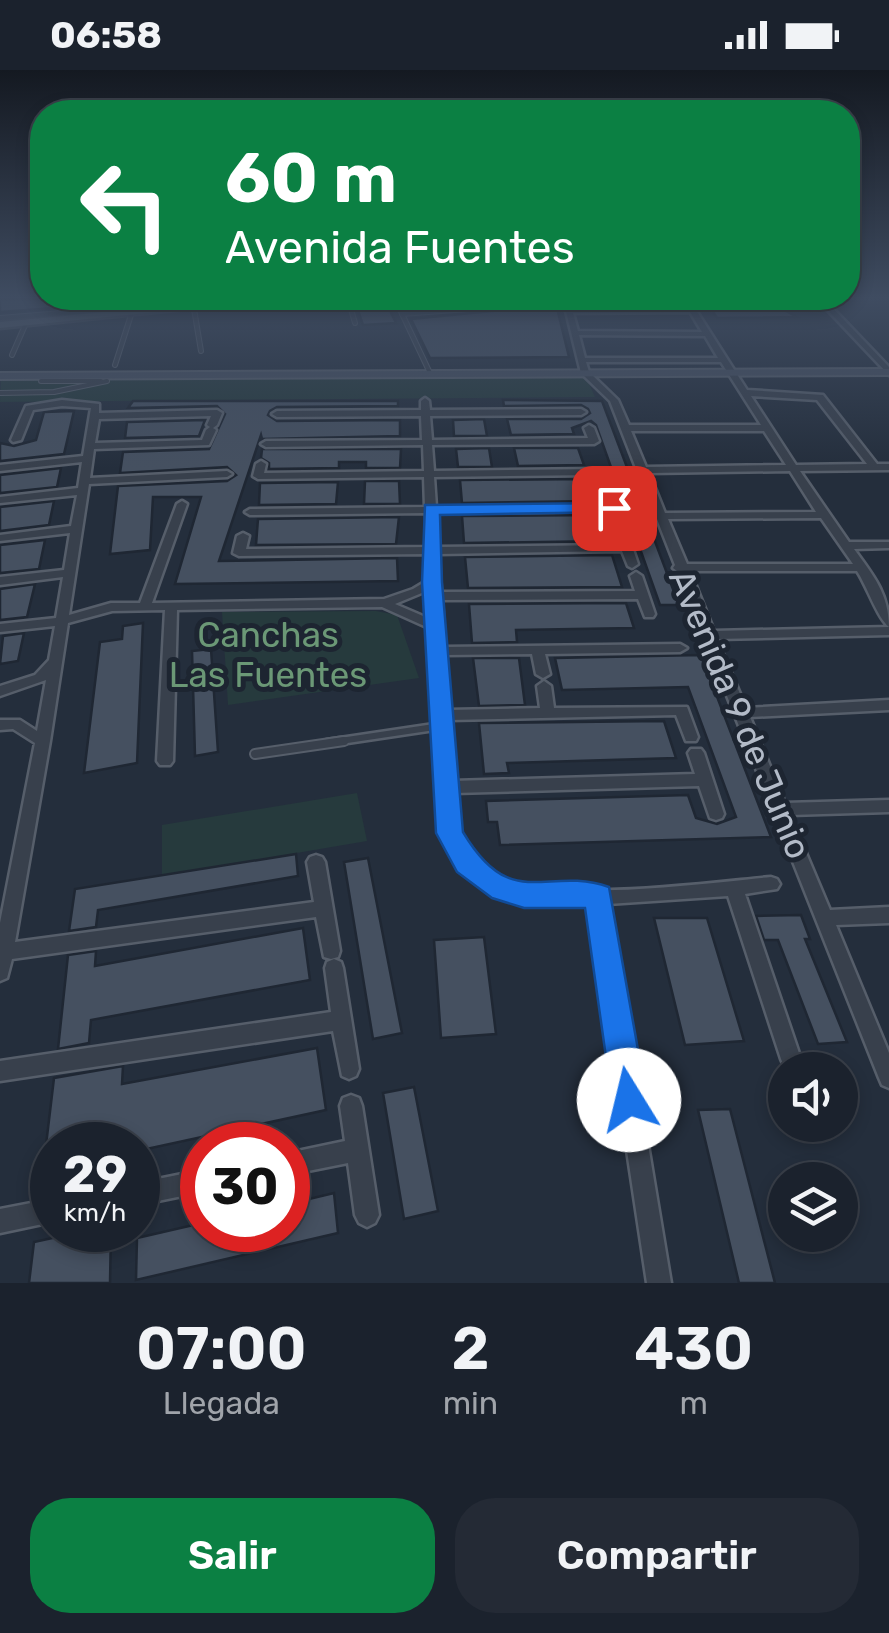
<!DOCTYPE html>
<html lang="es">
<head>
<meta charset="utf-8">
<style>
  :root { --surface:#1b222d; --page:#242a35; --text:#f1f3f6; --muted:#a0a4aa; --line:#393f49; --accent:#0b8043 }
  body { margin:0; font-family:Rubik,sans-serif; background:var(--page); color:var(--text); height:100vh; display:flex; flex-direction:column; font-size:38px; white-space:nowrap }
  * { box-sizing:border-box; margin:0 }
  p { font-size:32px; color:var(--muted) }
  .icon { flex:none; width:55px; height:55px; fill:none; stroke:currentColor; stroke-width:2; stroke-linecap:round; stroke-linejoin:round }
  .map { position:relative; height:1213px; overflow:hidden }
  .side { display:flex; flex-direction:column; background:var(--surface); flex:1 }
  .side>* { flex:none }
  .banner { position:absolute; left:30px; top:30px; width:830px; height:210px; border-radius:40px; box-shadow:0 5px 15px #0003,0 0 0 2px var(--line); background:#0b8043; color:#fff; overflow:hidden }
  .fabs { position:absolute; left:768px; top:982px; display:grid; gap:20px }
  .fabs a { display:grid; place-items:center; width:90px; height:90px; border-radius:50%; background:var(--surface); box-shadow:0 5px 15px #0003,0 0 0 2px var(--line); font-size:50px }
  .speed { position:absolute; left:30px; top:1052px; display:flex; gap:20px; font-size:50px; font-weight:700; text-align:center }
  .speed>* { display:grid; place-content:center; width:130px; height:130px; border-radius:50%; background:var(--surface); box-shadow:0 5px 15px #0003,0 0 0 2px var(--line); line-height:1 }
  .speed small { font-size:25px; font-weight:400 }
  .speed .limit { border:15px solid #d22; background:#fff; color:#111 }
  .pin { position:absolute; display:grid; place-items:center; width:85px; height:85px; color:#fff; margin:-42px; border-radius:20px; box-shadow:0 5px 15px #0006 }
  .me { position:absolute; width:110px; margin:-55px; rotate:351deg; stroke-linejoin:round; filter:drop-shadow(0 0 8px #0008) }
  .turn { display:flex; align-items:center; gap:35px; height:210px; padding:0 30px; font-size:45px }
  .turn .icon { width:130px; height:130px; stroke-width:2.5 }
  .turn b { display:block; font-size:70px; line-height:85px }
  .eta { display:flex; justify-content:space-evenly; align-items:center; height:170px; text-align:center }
  .eta b { font-size:60px; font-weight:600; line-height:70px }
  .primary-button { display:flex; gap:20px; margin-top:auto; padding:20px 30px }
  .primary-button a { flex:1; height:115px; border-radius:40px; background:var(--accent); color:#fff; font-size:40px; font-weight:600; line-height:115px; text-align:center }
  .primary-button a+a { background:var(--page); color:var(--text) }
  .status { display:flex; justify-content:space-between; align-items:center; height:70px; padding:0 50px; background:var(--surface); direction:ltr }
  .status svg { height:28px; fill:currentColor }
  .map>svg:first-child { display:block }
</style>
</head>
<body>
<div class="status"><b>06:58</b><svg viewBox="0 0 49 12"><path d="M0 12V9h3v3zM5 12V6h3v6zM10 12V3h3v9zM15 12V0h3v12zM26 1h20v11H26zM47 4h2v5h-2z"/></svg></div>
<div class="map">
<svg width="889" height="1213" viewBox="0 0 889 1213">
  <rect width="100%" height="100%" fill="#242e3c"/>
  <g fill="#263a3d">
    <path d="M586 307 595 327 0 332 1 308Z"/>
    <path d="M376 541 397 545 419 608 228 635 222 542Z"/>
    <path d="M357 723 367 771 162 806V755Z"/>
  </g>
  <g fill="#455060" stroke="#1f2733" stroke-width="2.5">
    <path d="M0 229H69L67 237 0 242Z"/>
    <path d="M705 229H764L797 247 717 248Z"/>
    <path d="M385 230 396 253 363 255 355 232Z"/>
    <path d="M523 238H557L569 287 430 288 411 249Z"/>
    <path d="M503 330 602 331 679 535H660L596 355 591 351 572 358 574 364 511 365 507 349H581L590 343 588 339 581 335 504 336Z"/>
    <path d="M133 331H398V336L277 337 270 341 268 345 277 351 400 350V366L262 369 261 365 219 491 397 488 398 511 175 514 201 427H153L150 480 110 484 118 416 227 411 236 405 227 397 120 403 123 382 209 379 225 344 217 336 128 338Z"/>
    <path d="M74 341 64 384 0 391V373L14 376 36 370 44 342Z"/>
    <path d="M484 349 487 366H454L453 350Z"/>
    <path d="M205 350 199 366 125 368 127 352Z"/>
    <path d="M489 378 492 397H458L456 379Z"/>
    <path d="M514 378H578L584 395 518 396Z"/>
    <path d="M262 379H401L400 398H366V392H339V398L269 399V393L261 388Z"/>
    <path d="M61 398 57 417 0 423V405Z"/>
    <path d="M589 409 596 431 462 433 460 410Z"/>
    <path d="M365 411H399L400 434H364Z"/>
    <path d="M338 412 336 434 259 435 260 413Z"/>
    <path d="M54 431 49 455 0 461V437Z"/>
    <path d="M600 445 608 471 464 473 462 446Z"/>
    <path d="M399 447 396 474 256 475 258 449Z"/>
    <path d="M45 470 39 499 0 503V475Z"/>
    <path d="M612 485 622 517 468 518 465 487Z"/>
    <path d="M35 514 27 547 0 550V519Z"/>
    <path d="M626 533 634 558 516 560 517 572 472 573 469 534Z"/>
    <path d="M143 553 137 693 84 703 100 572 122 569 123 556Z"/>
    <path d="M24 563 18 591 0 594 3 566Z"/>
    <path d="M211 579 218 682 195 686 192 581Z"/>
    <path d="M701 585 771 767 500 775 497 752H488L486 731 688 725 696 748 717 754 736 747 688 617 562 620 555 588Z"/>
    <path d="M473 588H519L525 635 479 636Z"/>
    <path d="M664 651 676 688 507 693 509 703 484 704 479 653Z"/>
    <path d="M296 784 298 806 98 840 96 857 69 861 75 819Z"/>
    <path d="M368 788 402 963 373 969 344 792Z"/>
    <path d="M801 845 810 869H805L847 972 818 974 778 870H764L756 846Z"/>
    <path d="M654 848H707L744 971 685 975Z"/>
    <path d="M303 858 310 910 91 950 89 973 58 979 68 885 96 881 95 896Z"/>
    <path d="M484 867 496 964 441 968 434 870Z"/>
    <path d="M317 978 326 1040 142 1080V1075H46L54 1008 123 996 122 1014Z"/>
    <path d="M414 1017 438 1141 404 1149 383 1023Z"/>
    <path d="M730 1039 775 1213H739L698 1040Z"/>
    <path d="M334 1123 338 1163 136 1210 137 1168 202 1153V1160H288V1134Z"/>
    <path d="M89 1160H111L110 1213H29L34 1172Z"/>
  </g>
  <g fill="none" stroke-linecap="round" stroke-linejoin="round">
    <defs>
      <g id="lane-far2">
        <path d="M348 229 355 253"/>
        <path d="M395 229 430 303"/>
        <path d="M194 239 201 281"/>
        <path d="M402 244 518 235 515 229"/>
        <path d="M0 248 235 229"/>
        <path d="M12 285 26 253"/>
        <path d="M115 295 131 245"/>
        <path d="M41 311H101"/>
        <path d="M0 323 54 322 107 311"/>
      </g>
      <path id="lane-far1" d="M327 673 441 656"/>
      <path id="lane" d="M255 684 344 671"/>
      <g id="street">
        <path d="M139 229H147L145 237H139Z"/>
        <path d="M563 229H570L572 239 687 238 682 229H689L747 320 823 325 877 394H889V400L800 401 849 472H889V478L854 479C873 505 889 524 889 557 877 547 867 516 857 501H690L714 561 889 557V565L717 569 746 638 889 630V640L750 647 785 733 889 730V742L790 745 830 840 889 837V853L836 855 889 983V1018L882 1015 879 1008 704 568 700 565 702 563 677 501 673 498 675 495 657 449 653 446 655 444 638 403 635 400 636 398 610 331 581 303ZM690 242 702 262 578 261 573 243ZM579 265 705 266 718 288H585ZM586 292H721L761 355H629L618 330 589 302ZM751 326 817 330 867 394 796 395ZM631 361H764L786 395 646 397ZM790 401 816 442 665 443 649 403ZM821 448 853 494H687L668 449Z"/>
        <path d="M817 229H824L889 297V305Z"/>
        <path d="M425 328 429 331 430 340 581 339 586 342 581 345 430 346 432 370 588 368 584 358 589 355 594 358 599 371 594 374 432 375 434 401 600 399 605 402 610 416 605 419 601 418 596 405 434 407 436 437 614 435 619 438 614 441 436 443 438 477 620 475 615 462 621 459 627 462 638 494 632 498 628 496 622 481 439 484 441 522 635 521 630 506 636 502 642 506 655 544 653 547H645L638 529 442 530 445 577 680 574 687 578 680 582 545 584 550 604 543 608 536 604 532 584 445 585 449 640 540 638 537 616 544 611 551 616 554 638 687 637 698 667 696 671H686L676 645 449 650 453 711 695 704 688 683 691 679H701L704 683 724 744 722 748 716 750 710 748 699 716 454 723C456 753 462 786 490 803 544 836 706 813 771 807L777 809 780 814 777 819 745 824 801 989 798 996 791 999 784 996 781 989 728 826 608 834 671 1213H647L590 835 539 832 500 824 477 813 454 787 444 763 438 728 431 559 382 537 177 540 173 691 170 695H160L157 691 165 540 112 541 68 553 50 671 15 872 314 832 307 792 310 787 316 785 322 787 325 792 340 881 338 887 331 889 324 887 316 847 12 889 7 908 0 911V853L35 673 13 659 0 660V650H20L37 661 46 610 0 626V616L35 605 49 590 55 556 0 562V554L56 548 63 507 0 515V507L64 500 70 463 0 471V465L71 456 77 425 0 433V427L78 418 82 392 0 401V395L83 386 91 338 62 336 33 340 21 370 13 372 11 370 26 336 62 330 99 334V343L217 340 222 343 217 355 213 358 216 360 209 375 94 379 90 408 227 401 232 404 227 407 89 414 69 545 111 533H140L177 434 182 431 187 434 152 533 384 529 413 519 428 510 427 484 239 486 233 483 237 466 243 463 249 466 246 479 427 477 426 443 250 445 245 442 250 439 425 437 424 407 258 409 253 406 256 394 261 391 266 394 264 403 424 401 423 375 266 377 261 374 266 371 422 370 421 346 277 347 272 344 277 341 421 340V331ZM211 346 207 355 210 357 206 360 202 370 95 373 99 349ZM429 520 427 526 429 529 430 549 395 534Z"/>
        <path d="M334 889 341 892 343 898 359 999 356 1006 349 1009 342 1006 333 961 0 1011V991L331 942 325 898 327 892Z"/>
        <path d="M351 1025 359 1028 362 1036 379 1145 375 1153 367 1157 359 1153 355 1145 348 1093 288 1105V1083L345 1071 340 1036 343 1028Z"/>
        <path d="M202 1100V1122L138 1135V1113Z"/>
        <path d="M52 1129V1152L0 1163V1139Z"/>
      </g>
      <path id="secondary" d="M889 299V305L0 309V303Z"/>
      <path id="primary" d="M243 229H284L0 258V252Z"/>
    </defs>
    <use href="#lane-far2" stroke="#565e6a" stroke-width="6"/>
    <use href="#lane-far1" stroke="#565e6a" stroke-width="11"/>
    <use href="#lane" stroke="#565e6a" stroke-width="12"/>
    <use href="#street" stroke="#565e6a" stroke-width="5"/>
    <use href="#secondary" stroke="#565e6a" stroke-width="4"/>
    <use href="#primary" stroke="#414955" stroke-width="5"/>
    <use href="#lane-far2" stroke="#38404c" stroke-width="4"/>
    <use href="#lane-far1" stroke="#38404c" stroke-width="6"/>
    <use href="#lane" stroke="#38404c" stroke-width="8"/>
    <use href="#street" fill="#38404c" fill-rule="evenodd"/>
    <use href="#secondary" fill="#464f5f" fill-rule="evenodd"/>
    <use href="#primary" fill="#565f6c" fill-rule="evenodd"/>
  </g>
  <linearGradient id="sky" x2="0" y2="1"><stop stop-color="#141921"/><stop offset="0.57" stop-color="#3f4c61"/><stop offset="1" stop-color="#3f4c61" stop-opacity="0"/></linearGradient>
  <rect width="889" height="399" fill="url(#sky)"/>
  <path fill="#1a73e8" stroke="#114b97" stroke-width="2.5" d="M614 433 623 438 620 442 440 445 442 512 463 762C512 844 545 795 609 817L647 1030 642 1042 629 1047 617 1042 612 1030 585 838H524L492 828 457 802 436 763 422 512 425 435Z"/>
  <g text-anchor="middle" dominant-baseline="central" stroke-width="10" stroke-linejoin="round" paint-order="stroke">
    <g font-size="35" fill="#6b9876" stroke="#1d2531">
      <text x="268" y="565">Canchas<tspan x="268" dy="40">Las Fuentes</tspan></text>
    </g>
    <g font-size="35" fill="#b3bbc8" stroke="#1d2531">
      <text transform="translate(740 644) rotate(67)">Avenida 9 de Junio</text>
    </g>
  </g>
</svg>
<div class="fabs">
<a><svg class="icon" aria-label="sound" viewBox="0 0 24 24"><path d="M4 9h4l5-4v14l-5-4H4zM17 9q2 3 0 6"/></svg></a>
<a><svg class="icon" aria-label="layers" viewBox="0 0 24 24"><path d="M12 4l9 5-9 5-9-5zM3 14l9 5 9-5"/></svg></a>
</div>
<div class="speed"><div>29<small>km/h</small></div><div class="limit">30</div></div>
<div class="pin" style="left:614px;top:438px;background:#d93025"><svg class="icon" aria-label="arrive" viewBox="0 0 24 24"><path d="M6 21V4h12l-3 4 3 4H6"/></svg></div>
<svg class="me" style="left:629px;top:1030px" viewBox="-20 -20 40 40"><circle r="19" fill="#fff"/><path d="M0-13L10 11 0 6-10 11z" fill="#1a73e8"/></svg>
<div class="banner">
<div class="turn"><svg class="icon" aria-label="left" viewBox="0 0 24 24"><path d="M17 20v-9H6M10 6l-5 5 5 5"/></svg><div><b>60 m</b>Avenida Fuentes</div></div>
</div>
</div>
<section class="side">
<div class="eta">
<div><b>07:00</b><p>Llegada</p></div>
<div><b>2</b><p>min</p></div>
<div><b>430</b><p>m</p></div>
</div>
<div class="primary-button"><a>Salir</a><a>Compartir</a></div>
</section>
</body>
</html>
